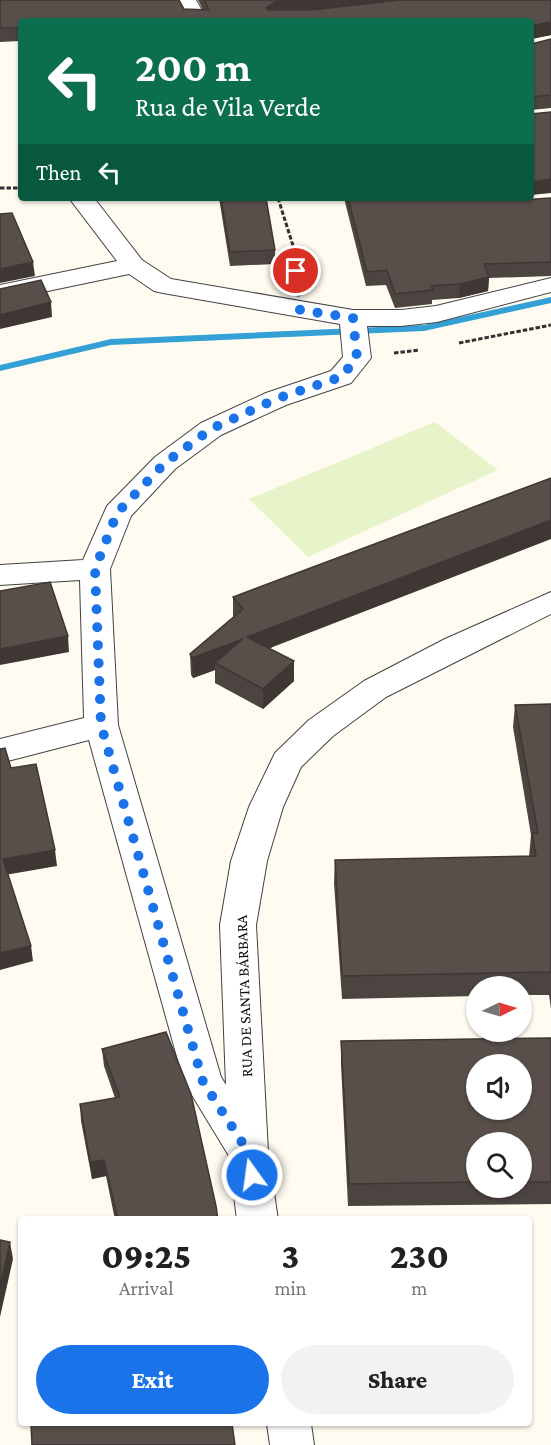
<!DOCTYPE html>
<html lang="en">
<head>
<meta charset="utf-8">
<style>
  :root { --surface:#fff; --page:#f2f2f2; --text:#202124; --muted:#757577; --accent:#1a73e8 }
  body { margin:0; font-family:"Crimson Pro",serif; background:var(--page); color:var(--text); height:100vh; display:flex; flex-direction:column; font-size:22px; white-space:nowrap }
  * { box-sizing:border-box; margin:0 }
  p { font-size:20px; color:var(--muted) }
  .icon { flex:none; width:33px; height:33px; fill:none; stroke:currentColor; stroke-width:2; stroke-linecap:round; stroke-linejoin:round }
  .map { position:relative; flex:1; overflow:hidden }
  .sheet { position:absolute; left:18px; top:1216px; width:514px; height:210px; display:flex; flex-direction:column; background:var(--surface); border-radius:6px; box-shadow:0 2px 4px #0004 }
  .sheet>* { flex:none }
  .hud { position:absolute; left:18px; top:18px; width:516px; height:183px; border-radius:6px; box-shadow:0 2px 4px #0004; background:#0b6e4f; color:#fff; overflow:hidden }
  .needle { width:39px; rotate:85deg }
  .tools { position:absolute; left:466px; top:976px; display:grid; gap:12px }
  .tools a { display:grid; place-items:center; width:66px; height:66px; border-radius:50%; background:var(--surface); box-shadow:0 2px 4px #0004; font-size:30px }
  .pin { position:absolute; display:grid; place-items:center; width:51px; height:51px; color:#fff; margin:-26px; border:3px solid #fff; border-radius:50%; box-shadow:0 2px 6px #0007 }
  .me { position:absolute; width:66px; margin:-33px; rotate:346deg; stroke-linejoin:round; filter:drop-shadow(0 0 4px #0008) }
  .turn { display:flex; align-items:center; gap:21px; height:126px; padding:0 18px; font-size:27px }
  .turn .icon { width:78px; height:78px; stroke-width:2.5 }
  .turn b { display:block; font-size:42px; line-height:51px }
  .then { display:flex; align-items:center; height:57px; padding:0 18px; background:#0003; gap:12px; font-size:22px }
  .eta { display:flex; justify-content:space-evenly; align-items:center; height:102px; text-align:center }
  .eta b { font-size:36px; font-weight:800; line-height:42px }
  .action { display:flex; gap:12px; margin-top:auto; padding:12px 18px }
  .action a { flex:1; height:69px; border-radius:36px; background:var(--accent); color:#fff; font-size:24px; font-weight:800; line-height:69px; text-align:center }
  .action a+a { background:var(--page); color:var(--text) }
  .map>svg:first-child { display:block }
</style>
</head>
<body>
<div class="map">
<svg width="551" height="1445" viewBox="0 0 551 1445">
  <rect width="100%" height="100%" fill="#fffbf0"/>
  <path fill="#e7f3c9" d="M435 422 498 470 308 557 249 499Z"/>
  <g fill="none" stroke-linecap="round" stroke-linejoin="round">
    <path fill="#33a0d6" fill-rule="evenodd" d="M551 297V303L424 331 111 345 0 371V365L111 339 424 325Z"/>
    <defs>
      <g id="street">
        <path d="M174 0H196L208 21H186Z"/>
        <path d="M69 198H94L142 260 171 279 353 310H401L436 306 551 278V292L437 322 401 326H367L371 358 351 383 286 405 221 435 175 469 131 516 110 569 118 725 221 1077 226 1085 220 925 231 861 249 807 275 753 309 720 364 681 445 639 551 592V614L386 697 333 736 301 767 283 807 267 861 256 925 268 1152 278 1220H237L229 1156 184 1082 89 740 0 763V739L84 718 80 580 0 585V565L83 560 107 506 155 457 201 423 266 393 331 371 343 357 340 324 163 293 154 291 129 274 0 301V285L117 261Z"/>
        <path d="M267 1424H311L314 1445H270Z"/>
      </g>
    </defs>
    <use href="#street" stroke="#424242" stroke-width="2"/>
    <g stroke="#313131" stroke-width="3" stroke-dasharray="4.5 2" stroke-linecap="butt">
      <path d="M0 188H21"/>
      <path d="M278 198 295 252 297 279"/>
      <path d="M459 343 551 325"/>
      <path d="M394 353 419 350"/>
    </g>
    <use href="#street" fill="#fff" fill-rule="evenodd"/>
  </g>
  <g fill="#4c4440" fill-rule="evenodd">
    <path d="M0 0 203 10 198 0H551V35L531 39 21 21V41L0 42Z"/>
    <path d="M551 39V108L531 110V44Z"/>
    <path d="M219 198H266L275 250V264L230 266Z"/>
    <path d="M344 198H513L521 200 551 198V276L489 278 488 291 459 298 432 300V304L395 308 386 285 366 286Z"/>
    <path d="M551 478 269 649 294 681 263 709 215 683V670L193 678 191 675 190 654 233 617V597Z"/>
    <path d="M551 704V1009L549 995H522V987H477V996L342 999 334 883 335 860 529 857 531 835 513 727 515 705Z"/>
    <path d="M551 1038V1204L348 1206 341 1064V1041ZM477 1143H522V1188H477Z"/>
    <path d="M102 1049 218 1220H115L106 1176 92 1179 81 1121 80 1104 115 1098 104 1066Z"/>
  </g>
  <g fill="#3e3734">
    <path d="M291 0H404L266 21V8L275 2Z"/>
    <path d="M551 22V35L531 39V26Z"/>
    <path d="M551 179V193L531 195V182Z"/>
    <path d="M33 262 35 276 0 283V269Z"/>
    <path d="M489 277 488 291 459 298 460 284Z"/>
    <path d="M51 302 52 317 0 329V315Z"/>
    <path d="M551 520V539L247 657V637Z"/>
    <path d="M68 636 69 652 0 665V649Z"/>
    <path d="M243 639 215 663V670L193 678 192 658Z"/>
    <path d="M294 661V681L263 709V689Z"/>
    <path d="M55 850 57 866 5 875 3 859Z"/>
    <path d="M31 946 33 961 0 970V953Z"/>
    <path d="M104 1160 106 1176 92 1179 90 1162Z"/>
    <path d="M10 1242 13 1259 0 1317V1287Z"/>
  </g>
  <g fill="#584f4a" stroke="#3e3734" stroke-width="1.5" fill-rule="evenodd">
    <path d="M0 0H179L184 9 209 10 204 0H291L275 2 266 8 268 10H311L399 0H551V22L531 26V21H21V28H0Z"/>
    <path d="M551 39V95L531 97V44Z"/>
    <path d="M551 112V179L531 182V114Z"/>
    <path d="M221 198H266L275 250 230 252Z"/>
    <path d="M348 198H513L521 200 551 198V262L484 264 489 277 460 284 431 286 433 290 395 294 387 270 367 272Z"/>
    <path d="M12 213 33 262 0 269V214Z"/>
    <path d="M41 280 51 302 0 315V289Z"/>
    <path d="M551 478V520L247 637 294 661 263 689 215 663 243 639 192 658 190 654 243 609 233 597Z"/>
    <path d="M50 582 68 636 0 649V591Z"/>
    <path d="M551 704V972L342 976 335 860 536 856 532 833H538L515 705Z"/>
    <path d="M5 748 11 768 36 764 55 850 3 859 31 946 0 953V749Z"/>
    <path d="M166 1032 191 1094 216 1206 218 1220H118L104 1160 90 1162 80 1104 120 1097 102 1049Z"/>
    <path d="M551 1038V1182H522V1143H477V1182L349 1184 341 1041ZM477 1065H522V1110H477Z"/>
    <path d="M0 1240 10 1242 0 1287Z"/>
    <path d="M31 1424H232L235 1445H32Z"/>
  </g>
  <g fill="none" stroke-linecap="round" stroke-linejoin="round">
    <path stroke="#1a73e8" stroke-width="10" stroke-dasharray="0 18" d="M252 1175 249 1153 203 1082 101 725 95 569 117 513 165 463 211 429 276 399 341 377 357 358 353 318 300 310 296 271"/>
  </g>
  <g text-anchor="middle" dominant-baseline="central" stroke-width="6" stroke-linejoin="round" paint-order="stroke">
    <g font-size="16" fill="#0f0f0f" stroke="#fff">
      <text transform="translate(244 996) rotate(-92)">RUA DE SANTA BÁRBARA</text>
    </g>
  </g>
</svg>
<div class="tools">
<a><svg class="needle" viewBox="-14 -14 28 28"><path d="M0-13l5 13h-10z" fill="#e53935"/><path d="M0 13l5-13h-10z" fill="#757577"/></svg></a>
<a><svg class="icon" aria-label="sound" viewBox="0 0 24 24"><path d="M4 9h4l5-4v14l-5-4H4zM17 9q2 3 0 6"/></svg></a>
<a><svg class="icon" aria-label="search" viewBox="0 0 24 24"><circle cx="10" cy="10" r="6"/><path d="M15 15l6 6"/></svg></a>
</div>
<div class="pin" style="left:296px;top:271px;background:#d93025"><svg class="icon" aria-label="arrive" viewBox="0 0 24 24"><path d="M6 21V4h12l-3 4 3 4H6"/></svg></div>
<svg class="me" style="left:252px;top:1175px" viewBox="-20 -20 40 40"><circle r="17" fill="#1a73e8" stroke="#fff" stroke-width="3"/><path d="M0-11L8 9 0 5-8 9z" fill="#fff"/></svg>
<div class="hud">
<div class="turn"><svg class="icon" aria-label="left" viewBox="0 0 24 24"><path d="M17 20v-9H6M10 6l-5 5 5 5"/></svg><div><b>200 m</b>Rua de Vila Verde</div></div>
<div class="then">Then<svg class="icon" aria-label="left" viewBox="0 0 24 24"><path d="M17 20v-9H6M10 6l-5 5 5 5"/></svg></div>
</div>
<section class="sheet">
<div class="eta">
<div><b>09:25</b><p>Arrival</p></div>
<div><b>3</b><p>min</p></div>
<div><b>230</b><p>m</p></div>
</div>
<div class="action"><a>Exit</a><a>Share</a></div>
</section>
</div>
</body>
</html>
